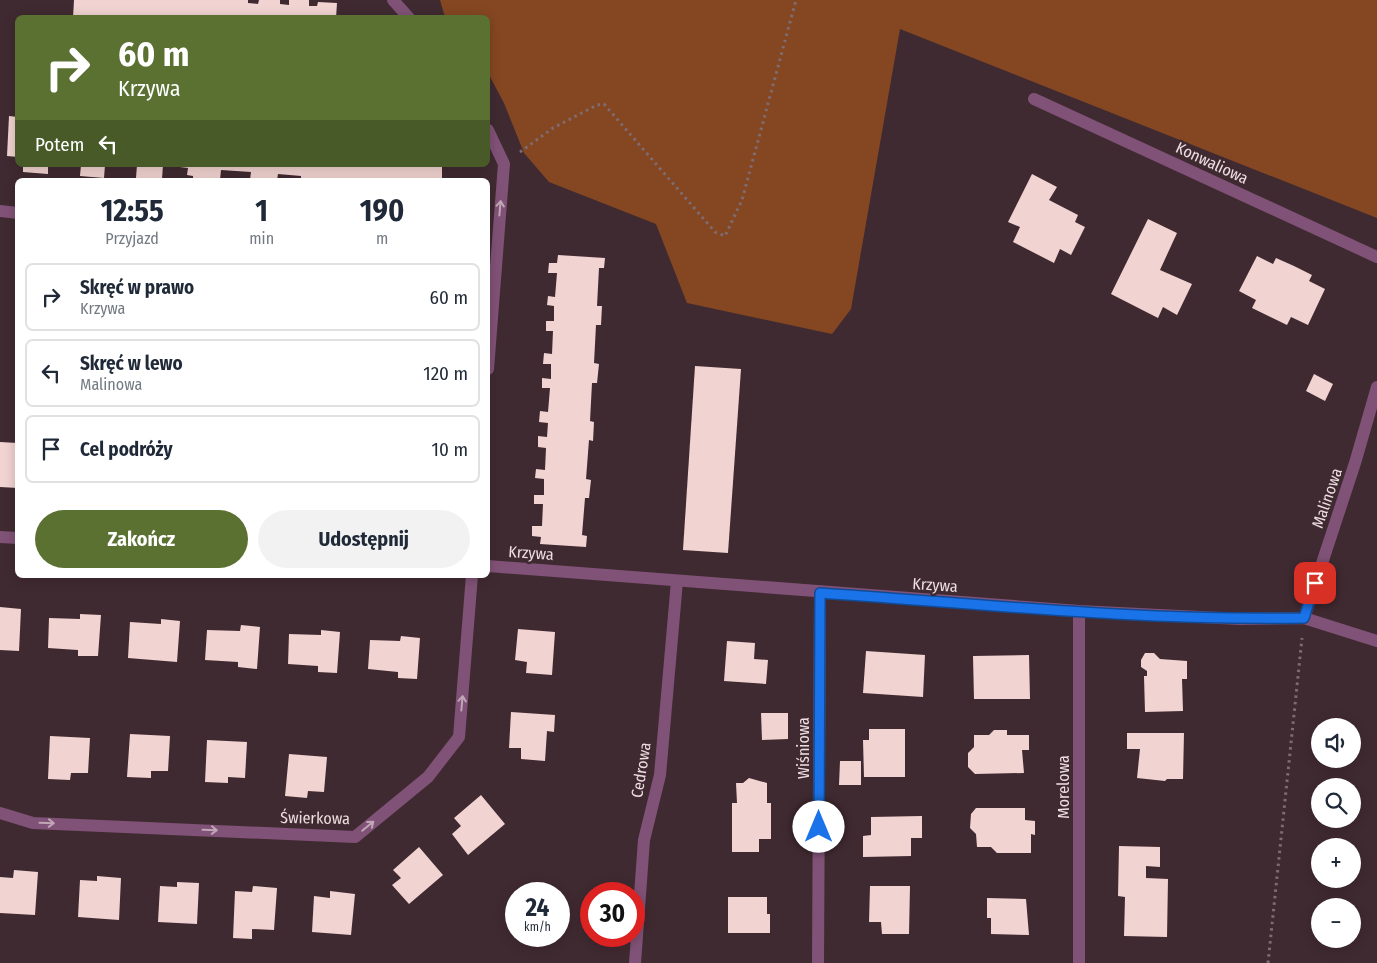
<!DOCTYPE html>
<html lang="pl">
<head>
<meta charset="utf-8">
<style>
  :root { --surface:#fff; --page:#f2f2f3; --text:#1f2937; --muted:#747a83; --line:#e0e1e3; --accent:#5a7132 }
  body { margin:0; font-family:"Fira Sans Condensed",sans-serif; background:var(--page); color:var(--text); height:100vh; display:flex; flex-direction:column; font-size:19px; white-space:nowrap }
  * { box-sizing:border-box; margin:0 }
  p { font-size:16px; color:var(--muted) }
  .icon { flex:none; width:28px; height:28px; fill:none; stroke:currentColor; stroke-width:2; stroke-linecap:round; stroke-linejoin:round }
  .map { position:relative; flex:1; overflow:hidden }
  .details { position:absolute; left:15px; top:178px; width:475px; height:400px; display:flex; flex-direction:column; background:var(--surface); border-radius:8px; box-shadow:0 2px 12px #0003 }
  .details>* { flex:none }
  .hud { position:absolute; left:15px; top:15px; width:475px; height:152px; border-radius:8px; box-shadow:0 2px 12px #0003; background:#5a7132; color:#fff; overflow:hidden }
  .tools { position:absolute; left:1311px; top:718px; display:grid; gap:10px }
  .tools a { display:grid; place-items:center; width:50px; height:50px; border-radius:50%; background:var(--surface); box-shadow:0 2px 12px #0003; font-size:25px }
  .speed { position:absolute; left:505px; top:882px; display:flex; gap:10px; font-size:25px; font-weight:700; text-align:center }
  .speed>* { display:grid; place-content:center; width:65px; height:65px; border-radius:50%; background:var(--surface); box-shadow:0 2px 12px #0003; line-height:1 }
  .speed small { font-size:12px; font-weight:400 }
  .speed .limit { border:8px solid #d22; background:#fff; color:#111 }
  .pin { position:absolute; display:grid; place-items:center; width:42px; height:42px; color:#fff; margin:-21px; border-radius:10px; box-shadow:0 2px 8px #0006 }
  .me { position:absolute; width:55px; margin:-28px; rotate:0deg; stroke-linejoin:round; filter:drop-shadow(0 0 4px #0008) }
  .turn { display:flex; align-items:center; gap:18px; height:105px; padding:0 20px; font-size:22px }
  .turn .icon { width:65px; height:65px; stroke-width:2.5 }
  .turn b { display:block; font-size:35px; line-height:42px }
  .then { display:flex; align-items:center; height:48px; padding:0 20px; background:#0003; gap:10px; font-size:19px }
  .eta { display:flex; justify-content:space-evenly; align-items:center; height:85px; text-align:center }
  .eta b { font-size:30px; font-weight:700; line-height:35px }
  .action { display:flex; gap:10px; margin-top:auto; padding:10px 20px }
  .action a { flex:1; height:58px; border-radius:30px; background:var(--accent); color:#fff; font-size:20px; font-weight:700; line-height:58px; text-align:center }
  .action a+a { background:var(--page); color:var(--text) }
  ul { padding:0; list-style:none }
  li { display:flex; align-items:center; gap:15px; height:68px; margin:0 10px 8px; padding:0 10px; border:2px solid var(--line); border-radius:8px }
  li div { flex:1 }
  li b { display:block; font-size:19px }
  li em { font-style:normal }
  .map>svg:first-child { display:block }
</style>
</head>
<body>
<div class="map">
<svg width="1377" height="963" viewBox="0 0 1377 963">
  <rect width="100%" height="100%" fill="#402a31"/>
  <path fill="#854722" d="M440 0H1377V218L900 29 851 309 832 334 687 303 656 224 549 182 524 153 504 103 488 73V18L445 17Z"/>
  <g fill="#f1d3d1">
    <path d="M74 0H248V3L258 4 259 0H280V4L289 5V0H309V6H317L318 2 337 3 336 18H73Z"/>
    <path d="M9 116 18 117V157L7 156Z"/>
    <path d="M23 165H48V174L23 172Z"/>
    <path d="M81 165H105L104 178 80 176Z"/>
    <path d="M137 165H163L162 179 136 178Z"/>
    <path d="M163 165H442V180H361L343 178V180H301V176L278 174 277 180H250L251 172 221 170 220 180H193V176L187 175 188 168Z"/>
    <path d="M1032 174 1057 187 1049 200 1078 215 1075 222 1085 227 1071 255 1060 249 1054 263 1013 242 1020 227 1008 222Z"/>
    <path d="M1148 219 1177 233 1160 270 1192 284 1177 315 1163 307 1158 318 1111 294Z"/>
    <path d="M558 255 605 258 604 268H599L597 306H602L601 325H596L594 363 599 364 597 383H592L590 421 594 422 593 441 589 440 586 479 591 480 589 498H585L582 535 587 536 586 547 540 544 541 537 532 536V526H542L543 504H534V495H544V479L535 478 536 469 545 470 546 448 538 447V436L547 437 548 423 539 422 540 411 548 412 550 388H542V378L551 379V364H543L544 353 552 354 553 331H546V321H554V306L547 305 548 296 555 297 557 273H548L549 263H557Z"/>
    <path d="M1257 256 1273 264 1276 258 1294 266 1312 275 1309 281 1325 289 1308 325 1291 317 1287 325 1252 308 1256 300 1239 291Z"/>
    <path d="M695 366 741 369 728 553 683 550Z"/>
    <path d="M1314 374 1333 384 1325 401 1306 391Z"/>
    <path d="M0 442 18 443V488L0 487Z"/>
    <path d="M0 607 21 609 19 651 0 650Z"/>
    <path d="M80 614 101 615 98 656H78V650L48 648 49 618 80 619Z"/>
    <path d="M161 619 180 621 177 662 128 658 130 622 161 624Z"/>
    <path d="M241 625 260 627 257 669 238 667V662L205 660 207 630 240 631Z"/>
    <path d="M518 629 555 632 552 675 526 673 527 662 515 660Z"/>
    <path d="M321 630 340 632 337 673 318 672V666L288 664 289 634 321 635Z"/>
    <path d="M401 636 420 638 417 679 398 678V672L368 669 370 640 400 641Z"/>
    <path d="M727 641 755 643 754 659 768 660 766 684 724 681Z"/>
    <path d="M866 651 925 655 923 697 863 693Z"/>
    <path d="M1145 653H1154L1160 659 1187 661V679H1182L1183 711 1145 712 1144 676H1147V671L1141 667V660Z"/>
    <path d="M1029 655 1030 699H974L973 656Z"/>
    <path d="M511 712 555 715 554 732 547 731 545 761 521 759V748H509Z"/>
    <path d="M761 713H788V739L762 740Z"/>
    <path d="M869 729H905V777H864L863 740H869Z"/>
    <path d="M994 730H1007V735H1029V750H1022L1024 773 975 774 968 767V753L974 747V735H989Z"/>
    <path d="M1127 733H1184L1183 779H1167L1165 781 1137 778 1140 749H1127Z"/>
    <path d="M130 734 170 736 168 771H151V778L127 777Z"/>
    <path d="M50 736 90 738 88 773H71L70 780 48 779Z"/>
    <path d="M207 740 247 742 245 778 228 777V783L205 782Z"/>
    <path d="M289 754 327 757 324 792 308 791 307 798 285 796Z"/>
    <path d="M840 761H861V785H839Z"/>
    <path d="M749 778 767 783V803H771V839H759V852H732V803H737L736 783H743Z"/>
    <path d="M481 795 505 824 468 855 452 834 461 826 454 818Z"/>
    <path d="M976 808H1025V820L1035 821V835L1031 834V853H997L991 847H977L976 834 970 828 971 814Z"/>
    <path d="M922 816V838H911V856L863 857V836L871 835V817Z"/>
    <path d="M1119 846 1160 847V867L1146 866V878L1168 879 1167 937 1124 936 1125 897 1118 896Z"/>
    <path d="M419 847 443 875 409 904 392 885 401 878 393 870Z"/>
    <path d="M14 870 38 872 35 915 0 913V877L13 878Z"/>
    <path d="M97 876 121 878 119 920 78 917 80 880 97 881Z"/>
    <path d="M177 882 199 883 197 924 158 922 160 886 177 887Z"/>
    <path d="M253 886 277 888 274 930 252 929V939L233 938 235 891 252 892Z"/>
    <path d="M870 886H910L909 934H882L881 922H869Z"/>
    <path d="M330 891 355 894 351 935 312 932 314 896 330 898Z"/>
    <path d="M728 897H767V914H770V933H728Z"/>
    <path d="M987 898 1026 899 1029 935 991 934V918H987Z"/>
  </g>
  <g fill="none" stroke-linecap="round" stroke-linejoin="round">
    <g stroke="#7f6c71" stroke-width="3" stroke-dasharray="2.5 4" stroke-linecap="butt">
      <path d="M520 152 553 128 597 105 604 104 715 232 725 236 742 200 796 0"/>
      <path d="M1268 963 1302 638"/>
    </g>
    <g stroke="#805277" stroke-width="12">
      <path d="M393 0 409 18"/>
      <path d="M1034 99 1377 257"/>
      <path d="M488 130 504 164 488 369"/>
      <path d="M0 211 18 213"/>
      <path d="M0 537 18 538"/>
      <path d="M488 566 1079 611 1240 619 1304 618 1377 641"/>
      <path d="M1304 618 1355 463 1377 387"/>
      <path d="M0 813 33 823 355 837 428 777 459 737 472 575"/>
      <path d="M635 963 644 840 660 775 677 581"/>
      <path d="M818 963 820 593"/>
      <path d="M1079 963V611"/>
    </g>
  </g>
  <defs><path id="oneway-shaft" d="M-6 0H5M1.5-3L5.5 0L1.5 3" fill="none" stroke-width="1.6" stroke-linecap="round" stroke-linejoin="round" transform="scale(1.25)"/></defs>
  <g stroke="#c1a6b7">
    <use href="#oneway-shaft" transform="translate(500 208) rotate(-85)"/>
    <use href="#oneway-shaft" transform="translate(462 703) rotate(-85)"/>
    <use href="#oneway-shaft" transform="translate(47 823) rotate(2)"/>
    <use href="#oneway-shaft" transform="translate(368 826) rotate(-39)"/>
    <use href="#oneway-shaft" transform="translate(210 830) rotate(2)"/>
  </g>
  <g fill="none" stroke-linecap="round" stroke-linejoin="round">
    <defs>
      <path id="route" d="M819 827 820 593C980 604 1142 621 1304 618L1315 583"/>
    </defs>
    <use href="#route" stroke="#114b97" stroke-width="12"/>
    <use href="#route" stroke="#1a73e8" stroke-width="9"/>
  </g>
  <g text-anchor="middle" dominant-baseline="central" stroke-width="5" stroke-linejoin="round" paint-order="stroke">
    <g font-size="16" fill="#eddee2" stroke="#402a31">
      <text transform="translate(1212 163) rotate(25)">Konwaliowa</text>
      <text transform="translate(1327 498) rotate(-71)">Malinowa</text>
      <text transform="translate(531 553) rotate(4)">Krzywa</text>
      <text transform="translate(935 585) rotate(4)">Krzywa</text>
      <text transform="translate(803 748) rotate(-90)">Wiśniowa</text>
      <text transform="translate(641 770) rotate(-81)">Cedrowa</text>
      <text transform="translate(1063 787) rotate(-90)">Morelowa</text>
      <text transform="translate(315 818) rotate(1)">Świerkowa</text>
    </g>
  </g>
</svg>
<div class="tools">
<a><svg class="icon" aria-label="sound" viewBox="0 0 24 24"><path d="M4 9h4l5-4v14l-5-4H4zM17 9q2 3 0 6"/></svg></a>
<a><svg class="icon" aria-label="search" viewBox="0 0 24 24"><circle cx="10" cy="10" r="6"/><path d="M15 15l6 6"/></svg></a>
<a>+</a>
<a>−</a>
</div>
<div class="speed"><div>24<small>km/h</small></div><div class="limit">30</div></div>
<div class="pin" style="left:1315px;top:583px;background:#d93025"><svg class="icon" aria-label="arrive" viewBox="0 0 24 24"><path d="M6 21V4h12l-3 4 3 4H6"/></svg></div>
<svg class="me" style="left:819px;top:827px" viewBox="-20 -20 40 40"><circle r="19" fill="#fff"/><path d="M0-13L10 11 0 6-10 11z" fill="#1a73e8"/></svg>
<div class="hud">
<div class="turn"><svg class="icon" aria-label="right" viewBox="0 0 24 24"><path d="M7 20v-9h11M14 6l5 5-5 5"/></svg><div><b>60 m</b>Krzywa</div></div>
<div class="then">Potem<svg class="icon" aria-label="left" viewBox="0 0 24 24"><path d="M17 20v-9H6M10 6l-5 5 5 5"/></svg></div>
</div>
<section class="details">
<div class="eta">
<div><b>12:55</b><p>Przyjazd</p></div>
<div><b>1</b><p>min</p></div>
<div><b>190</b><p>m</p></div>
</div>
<ul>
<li><svg class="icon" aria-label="right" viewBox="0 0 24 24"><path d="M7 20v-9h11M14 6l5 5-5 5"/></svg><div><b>Skręć w prawo</b><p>Krzywa</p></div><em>60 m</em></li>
<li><svg class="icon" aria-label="left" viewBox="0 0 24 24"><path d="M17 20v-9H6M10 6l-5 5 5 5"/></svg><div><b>Skręć w lewo</b><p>Malinowa</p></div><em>120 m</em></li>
<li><svg class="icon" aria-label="arrive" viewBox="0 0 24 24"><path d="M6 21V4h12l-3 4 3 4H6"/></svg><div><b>Cel podróży</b></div><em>10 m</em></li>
</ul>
<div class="action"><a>Zakończ</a><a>Udostępnij</a></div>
</section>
</div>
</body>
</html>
